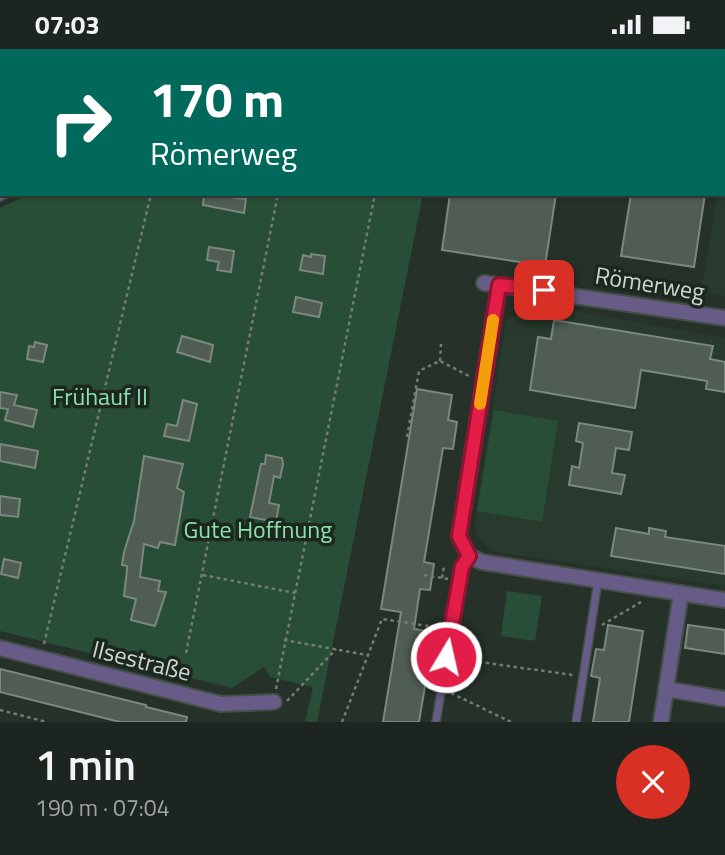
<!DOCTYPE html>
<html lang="en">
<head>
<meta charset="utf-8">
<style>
  :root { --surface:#1c251f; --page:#29312c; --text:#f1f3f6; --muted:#a0a5a4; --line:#3a423d }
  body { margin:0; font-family:"Titillium Web",sans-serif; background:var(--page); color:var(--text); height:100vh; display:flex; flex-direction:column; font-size:26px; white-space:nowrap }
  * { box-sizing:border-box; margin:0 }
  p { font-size:23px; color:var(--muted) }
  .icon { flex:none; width:38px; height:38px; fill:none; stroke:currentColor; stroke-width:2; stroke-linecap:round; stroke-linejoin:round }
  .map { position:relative; height:673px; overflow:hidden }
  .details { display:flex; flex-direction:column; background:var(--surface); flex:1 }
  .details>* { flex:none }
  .hud { position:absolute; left:0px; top:0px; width:726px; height:147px; box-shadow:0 2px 5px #0004,0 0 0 2px var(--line); background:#00695c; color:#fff; overflow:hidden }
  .pin { position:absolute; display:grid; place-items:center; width:60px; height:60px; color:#fff; margin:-30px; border-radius:14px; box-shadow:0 4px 10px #0006 }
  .me { position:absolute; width:77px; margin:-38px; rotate:9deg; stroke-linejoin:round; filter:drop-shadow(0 0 5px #0008) }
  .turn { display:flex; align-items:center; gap:24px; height:147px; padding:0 35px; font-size:32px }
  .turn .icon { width:91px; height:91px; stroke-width:2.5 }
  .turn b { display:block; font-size:49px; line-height:60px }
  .round { display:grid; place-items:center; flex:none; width:74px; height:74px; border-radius:37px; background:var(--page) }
  .head { display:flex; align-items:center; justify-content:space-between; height:119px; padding:0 35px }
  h1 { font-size:42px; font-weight:600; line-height:52px }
  .status { display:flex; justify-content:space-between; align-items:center; height:49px; padding:0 35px; background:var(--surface); direction:ltr }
  .status svg { height:19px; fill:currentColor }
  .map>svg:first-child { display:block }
</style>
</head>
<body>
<div class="status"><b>07:03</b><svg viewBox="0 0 49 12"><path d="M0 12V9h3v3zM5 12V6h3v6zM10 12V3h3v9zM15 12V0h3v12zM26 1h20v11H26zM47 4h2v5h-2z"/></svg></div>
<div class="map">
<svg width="725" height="673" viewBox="0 0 725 673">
  <rect width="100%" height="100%" fill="#253129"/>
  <g fill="#283a2d">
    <path d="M725 90V247L701 242 717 145H724Z"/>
    <path d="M532 254 725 289V537L492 502 475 484V471L506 272Z"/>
  </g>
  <g fill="#294e37">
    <path d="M29 145H423L317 673H305L313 638 270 628 264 618 232 639 0 582V159Z"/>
    <path d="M494 361 558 372 542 473 477 462Z"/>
    <path d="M507 542 542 547 535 592 501 587Z"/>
  </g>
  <g fill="#505d54" stroke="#7a887e" stroke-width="2">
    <path d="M204 145 246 150 244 164 203 156Z"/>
    <path d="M450 145H556L545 217 442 201Z"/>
    <path d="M631 145H705L694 218 621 207Z"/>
    <path d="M209 198 234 202 231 223 217 221 219 213 207 211Z"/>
    <path d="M311 205 325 207 323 225 300 221 303 206 311 208Z"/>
    <path d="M296 248 322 254 319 268 293 263Z"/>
    <path d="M554 271 713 297 710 310 725 313V343L706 340 707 332 641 321 635 359 530 341 538 288 551 290Z"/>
    <path d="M182 287 213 296 210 313 177 303Z"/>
    <path d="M35 293 47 296 43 313 27 310 29 297 34 298Z"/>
    <path d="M417 340 452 346 448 371 457 373 453 400 443 399 424 513 434 515 430 541 420 540 414 580 433 583 429 609 439 610 434 638 425 637 419 673H383L401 563 381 560Z"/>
    <path d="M0 343 17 346 14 356 37 361 33 378 5 371 8 360 0 359Z"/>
    <path d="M183 351 197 355 189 392 164 387 167 375 177 377Z"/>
    <path d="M579 374 632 383 629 401 616 399 612 424 625 426 621 445 569 436 572 417 579 419 583 394 576 392Z"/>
    <path d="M0 395 38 402 35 419 0 412Z"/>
    <path d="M266 406 282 409 283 415 280 429 274 427 269 454 279 456 276 473 250 468 261 415H265Z"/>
    <path d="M144 407 183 415 177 439 184 443 175 496 160 493 158 499 144 495 140 528 160 532 158 542 166 543 155 577 131 571 136 550 124 547 127 521V517L122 516 124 503 134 472Z"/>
    <path d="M0 447 20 450 18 468 0 466Z"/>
    <path d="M616 479 649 485V479L666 482 665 488 725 497V525L611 507Z"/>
    <path d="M4 510 21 514 18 529 1 525Z"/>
    <path d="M608 576 643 582 629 673H593L600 629 591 627 596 600 604 601Z"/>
    <path d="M688 576 725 581V605L685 599Z"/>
    <path d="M0 620 146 656V658L187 668 186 673H120L0 643Z"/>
  </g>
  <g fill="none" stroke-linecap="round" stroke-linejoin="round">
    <defs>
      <g id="service">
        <path d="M328 2 332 0"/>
        <path d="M0 148 6 145"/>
        <path d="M436 673 462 518 469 507"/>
        <path d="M576 673 598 532"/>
      </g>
      <g id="minor">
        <path d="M61 0 62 2"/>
        <path d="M92 2 93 0"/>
        <path d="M0 58 2 57"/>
        <path d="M484 234 725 269"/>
        <path d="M499 236 459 487 469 507 482 513 725 551"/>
        <path d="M0 599 221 655 274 653"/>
        <path d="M666 640 725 650"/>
        <path d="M661 673 681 544"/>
      </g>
    </defs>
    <use href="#service" stroke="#434f47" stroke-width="10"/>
    <use href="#minor" stroke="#434f47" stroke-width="18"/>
    <g stroke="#737c76" stroke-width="2.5" stroke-dasharray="3.5 3.5" stroke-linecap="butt">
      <path d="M402 2V0"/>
      <path d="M440 312 441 295"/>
      <path d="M407 388 419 322 440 312 469 327"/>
      <path d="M203 526 295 544"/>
      <path d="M424 526 448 530"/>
      <path d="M442 529 444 517"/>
      <path d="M602 576 641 553"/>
      <path d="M284 591 367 606"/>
      <path d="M44 595 151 145"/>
      <path d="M186 604 278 145"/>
      <path d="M458 610 573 626"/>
      <path d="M276 640 375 145"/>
      <path d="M451 644 511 673"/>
      <path d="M287 652 336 600"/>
      <path d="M0 661 47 673"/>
      <path d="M342 673 382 570 442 579"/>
    </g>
    <use href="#service" stroke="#665c87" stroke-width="7"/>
    <use href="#minor" stroke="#665c87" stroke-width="14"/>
    <g stroke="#737c76" stroke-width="4.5" stroke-dasharray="9 9" stroke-linecap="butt">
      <path d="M228 2 232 0"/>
      <path d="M0 103H2"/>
    </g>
  </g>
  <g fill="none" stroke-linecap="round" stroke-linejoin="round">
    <defs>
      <path id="route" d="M446 608 462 518 469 507 459 487 499 236 544 241"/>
    </defs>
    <use href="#route" stroke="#92132f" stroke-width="18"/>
    <use href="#route" stroke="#e11d48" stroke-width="12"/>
    <path stroke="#f59e0b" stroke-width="12" d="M480 355 493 271"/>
  </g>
  <g text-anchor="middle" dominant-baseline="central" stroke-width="7" stroke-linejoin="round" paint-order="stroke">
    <g font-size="24" fill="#ced5d0" stroke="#1c271f">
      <text transform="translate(650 234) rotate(9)">Römerweg</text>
      <text transform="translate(142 611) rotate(14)">Ilsestraße</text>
    </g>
    <g font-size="24" fill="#89e2a8" stroke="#1c271f">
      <text x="100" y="347">Frühauf II</text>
      <text x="258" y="480">Gute Hoffnung</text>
    </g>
  </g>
</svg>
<div class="pin" style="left:544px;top:241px;background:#d93025"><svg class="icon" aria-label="arrive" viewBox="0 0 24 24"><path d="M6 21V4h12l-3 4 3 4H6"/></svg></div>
<svg class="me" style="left:446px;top:608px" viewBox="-20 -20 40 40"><circle r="17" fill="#e11d48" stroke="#fff" stroke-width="3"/><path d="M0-11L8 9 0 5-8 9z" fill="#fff"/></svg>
<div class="hud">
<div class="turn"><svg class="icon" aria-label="right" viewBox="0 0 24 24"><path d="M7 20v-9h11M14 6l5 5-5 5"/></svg><div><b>170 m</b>Römerweg</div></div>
</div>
</div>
<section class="details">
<div class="head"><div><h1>1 min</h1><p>190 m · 07:04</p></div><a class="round" style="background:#d93025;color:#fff"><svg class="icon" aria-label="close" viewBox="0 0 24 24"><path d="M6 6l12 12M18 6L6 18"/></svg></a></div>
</section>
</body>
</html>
